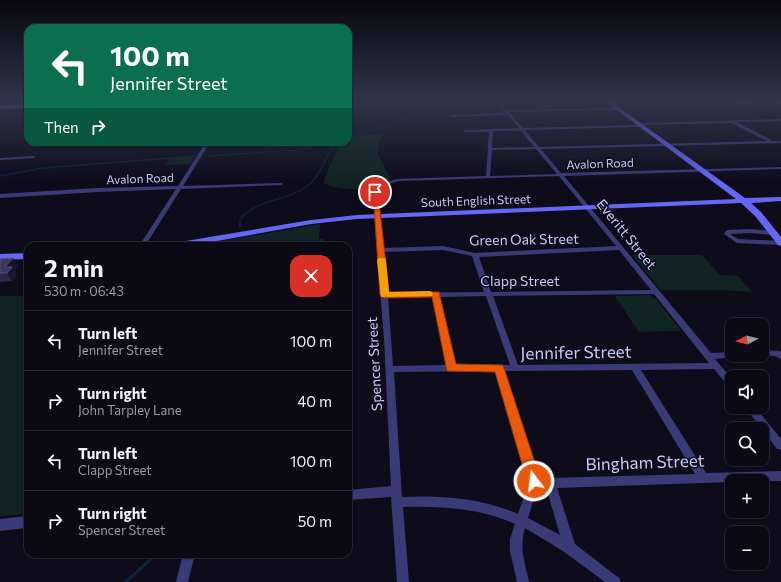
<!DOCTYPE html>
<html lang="en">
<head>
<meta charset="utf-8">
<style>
  :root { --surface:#0a0914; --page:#181722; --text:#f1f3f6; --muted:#999aa0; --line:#2a2a34 }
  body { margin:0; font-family:Commissioner,sans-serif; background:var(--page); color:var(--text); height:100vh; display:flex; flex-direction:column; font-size:15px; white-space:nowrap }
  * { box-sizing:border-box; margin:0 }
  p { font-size:13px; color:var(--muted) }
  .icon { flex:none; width:22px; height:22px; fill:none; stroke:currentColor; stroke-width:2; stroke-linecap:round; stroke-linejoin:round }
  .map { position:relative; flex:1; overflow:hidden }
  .sheet { position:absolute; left:24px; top:242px; width:328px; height:316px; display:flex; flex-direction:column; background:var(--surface); border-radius:12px; box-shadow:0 1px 3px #0004,0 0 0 1px var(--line) }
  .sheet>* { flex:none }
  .guide { position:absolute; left:24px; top:24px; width:328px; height:122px; border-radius:12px; box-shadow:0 1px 3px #0004,0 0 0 1px var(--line); background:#0b6e4f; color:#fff; overflow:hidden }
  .needle { width:26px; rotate:263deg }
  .fabs { position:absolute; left:725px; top:318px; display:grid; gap:8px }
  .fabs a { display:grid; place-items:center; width:44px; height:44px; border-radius:8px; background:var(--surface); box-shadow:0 1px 3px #0004,0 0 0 1px var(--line); font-size:20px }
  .pin { position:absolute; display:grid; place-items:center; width:34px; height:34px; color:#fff; margin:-17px; border:2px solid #fff; border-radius:50%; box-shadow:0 1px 4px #0007 }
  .me { position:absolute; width:44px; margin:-22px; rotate:345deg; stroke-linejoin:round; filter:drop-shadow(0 0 3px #0008) }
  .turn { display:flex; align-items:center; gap:14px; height:84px; padding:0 20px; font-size:18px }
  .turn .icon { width:52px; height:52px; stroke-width:2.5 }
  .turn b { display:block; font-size:28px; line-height:34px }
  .then { display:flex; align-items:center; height:38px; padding:0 20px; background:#0003; gap:8px; font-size:15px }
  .round { display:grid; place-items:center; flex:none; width:42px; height:42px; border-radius:12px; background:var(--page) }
  .overview { display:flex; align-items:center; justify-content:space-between; height:68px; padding:0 20px }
  h1 { font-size:24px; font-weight:700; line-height:30px }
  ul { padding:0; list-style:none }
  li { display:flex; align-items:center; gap:12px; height:60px; padding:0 20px; border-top:1px solid var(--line) }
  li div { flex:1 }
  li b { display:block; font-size:15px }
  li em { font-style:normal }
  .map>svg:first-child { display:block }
</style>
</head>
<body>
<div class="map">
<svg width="781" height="582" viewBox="0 0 781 582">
  <rect width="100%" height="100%" fill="#0e0c1b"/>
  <g fill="#0f2423">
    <path d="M429 101H452L456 107 499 106 504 111 474 109H449L445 107 425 105 430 104Z"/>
    <path d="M365 134H386L380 139 377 153 391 179 377 183 369 190C353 188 338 191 323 183L329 168 341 143 348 142V137Z"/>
    <path d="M197 155 190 164 165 165 170 158Z"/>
    <path d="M320 224 319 239H324L323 246H193Z"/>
    <path d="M632 255H702L720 275 738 276 752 292 723 290H661Z"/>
    <path d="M649 295 656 299 681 331 639 332 615 296Z"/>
    <path d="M0 296H28V514L0 516Z"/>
  </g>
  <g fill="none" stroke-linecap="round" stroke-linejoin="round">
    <g stroke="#0e213d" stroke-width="1">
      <path d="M348 135 379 129 442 101"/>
      <path d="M226 155 295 150 328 142"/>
      <path d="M328 155 337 142"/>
    </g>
    <g stroke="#0e213d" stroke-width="1.5">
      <path d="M209 156 241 154"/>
      <path d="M0 176 43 168 196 156"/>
      <path d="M240 224V219C260 197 287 202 309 185 318 177 323 165 328 154"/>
    </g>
    <g stroke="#0e213d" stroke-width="2">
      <path d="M240 223V227"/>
      <path d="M242 241 248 246"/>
    </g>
    <path stroke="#0e213d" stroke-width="3" d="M126 582 156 554"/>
    <g fill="#3a3a77" fill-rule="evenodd">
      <path d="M496 101H500L507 110 617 108 619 109 617 110 509 112 523 128 638 125 637 124 639 123 781 119V121L737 122 773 141H781V143L541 149 561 173 781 167V169L564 176 711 353 732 352V355H736L735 357 715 359 732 379V388L729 387 714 369 641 370 706 473 781 471V481H732V482L557 488 575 544 619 578 621 582H605L563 551 525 528C519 548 525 563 529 582H517L510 551V539L515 524C480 508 441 506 403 507L409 582H397L391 497 348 500V490L391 486 384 339 372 192 381 183 398 179 486 176 489 132H464V130L519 128 508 115 451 117 449 116 451 115 506 113ZM731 123 767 141 539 147 525 130 642 127 644 126 643 125ZM493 131H521L534 147 492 148ZM536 149 557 174 490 176 492 150ZM559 176 616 246 475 253 443 246 383 248 378 192 385 185 398 181ZM443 250 472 256 484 292 387 293 383 252ZM619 250 651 290 491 292 479 257ZM654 294 709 363 518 365 493 296ZM486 296 510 365H455L440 297ZM388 297H433L446 365 393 366ZM632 370 695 474 550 478 538 477 504 371ZM496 371 529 481 518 514C481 498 443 495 402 497L394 372ZM538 486 546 487 560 535 528 518Z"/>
      <path d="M717 101 781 102V104H737Z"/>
      <path d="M206 142H210L183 186 281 183 283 184 281 185 181 189 145 246H139L176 189 97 192 0 198V194L97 188 178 186Z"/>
      <path d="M33 156 35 157V158L0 160V158Z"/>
      <path d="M749 229 773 231 776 233 773 235 749 233 730 234 738 239 781 241V245L737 243 724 234 726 231 728 230Z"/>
      <path d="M762 350 780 351 781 352V359L775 356 759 355H762Z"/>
      <path d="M745 407H755L781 439V450L777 449Z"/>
      <path d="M28 516V528L0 531V519Z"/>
      <path d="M183 554H195L188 582H176Z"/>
    </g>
    <g fill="#6666f5" fill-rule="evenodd">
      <path d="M605 101H610L745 198 781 197V201L751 203 761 212 781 237V246L778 245 755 216 741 203 357 219 311 224 189 246H170L174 243 311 220 357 215 736 199Z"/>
      <path d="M28 104V108L0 109V105Z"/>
      <path d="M28 253V259L0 260V254Z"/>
    </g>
  </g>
  <path fill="#2b2548" d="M0 259 18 266 15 270 17 275 12 281 0 282Z"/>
  <path fill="#18142e" d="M13 258 18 266 15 270 17 275 12 281 7 273 5 267Z"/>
  <path fill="#3d375b" stroke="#534e74" d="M13 258 5 267H12L7 273H0V259Z"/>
  <linearGradient id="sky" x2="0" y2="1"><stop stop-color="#08070f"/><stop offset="0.55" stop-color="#30344a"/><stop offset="1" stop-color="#30344a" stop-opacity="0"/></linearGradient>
  <rect width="781" height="182" fill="url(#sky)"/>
  <path fill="#ea580c" stroke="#983908" d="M373 190 378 192 389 292H439L456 364 503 365 541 481 539 486 534 488 529 486 527 481 495 372 447 371 432 297 384 298 380 295Z"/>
  <path fill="#f59e0b" d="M379 258H385L386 260 389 292 429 291 432 292 433 294 432 296 381 297 377 260Z"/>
  <g text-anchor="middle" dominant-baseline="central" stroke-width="3" stroke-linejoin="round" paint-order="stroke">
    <g font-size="12" fill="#cdc9fc" stroke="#0e0c1b">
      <text transform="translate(600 163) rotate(-2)">Avalon Road</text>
      <text transform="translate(140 178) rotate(-2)">Avalon Road</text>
      <text transform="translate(476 200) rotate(-2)">South English Street</text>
    </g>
    <g font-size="14" fill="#cdc9fc" stroke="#0e0c1b">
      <text transform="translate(627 234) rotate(51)">Everitt Street</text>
      <text transform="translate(524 239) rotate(-1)">Green Oak Street</text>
      <text x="520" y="280">Clapp Street</text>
      <text transform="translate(374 364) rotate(-93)">Spencer Street</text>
    </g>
    <g font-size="17" fill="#cdc9fc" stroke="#0e0c1b">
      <text transform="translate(576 352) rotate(-1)">Jennifer Street</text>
      <text transform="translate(645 462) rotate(-2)">Bingham Street</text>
    </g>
  </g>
</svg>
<div class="fabs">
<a><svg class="needle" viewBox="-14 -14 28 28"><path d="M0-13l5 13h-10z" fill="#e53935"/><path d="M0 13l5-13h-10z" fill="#999aa0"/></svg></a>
<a><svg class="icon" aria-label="sound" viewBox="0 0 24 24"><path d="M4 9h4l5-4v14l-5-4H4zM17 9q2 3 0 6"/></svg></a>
<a><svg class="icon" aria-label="search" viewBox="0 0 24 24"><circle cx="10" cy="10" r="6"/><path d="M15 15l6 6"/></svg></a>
<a>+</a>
<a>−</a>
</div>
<div class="pin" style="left:375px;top:192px;background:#d93025"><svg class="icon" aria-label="arrive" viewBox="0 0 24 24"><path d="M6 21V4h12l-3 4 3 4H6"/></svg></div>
<svg class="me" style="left:534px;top:481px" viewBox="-20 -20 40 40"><circle r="17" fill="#ea580c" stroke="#fff" stroke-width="3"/><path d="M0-11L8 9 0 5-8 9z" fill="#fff"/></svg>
<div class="guide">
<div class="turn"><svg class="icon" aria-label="left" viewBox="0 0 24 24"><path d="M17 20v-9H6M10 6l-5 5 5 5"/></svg><div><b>100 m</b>Jennifer Street</div></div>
<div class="then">Then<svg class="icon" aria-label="right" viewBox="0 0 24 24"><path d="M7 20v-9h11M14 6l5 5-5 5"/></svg></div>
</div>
<section class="sheet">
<div class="overview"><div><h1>2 min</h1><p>530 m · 06:43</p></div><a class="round" style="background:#d93025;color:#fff"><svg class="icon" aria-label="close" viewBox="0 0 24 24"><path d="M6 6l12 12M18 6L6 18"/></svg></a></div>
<ul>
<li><svg class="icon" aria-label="left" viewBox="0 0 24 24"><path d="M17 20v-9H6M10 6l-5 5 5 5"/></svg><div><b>Turn left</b><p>Jennifer Street</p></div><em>100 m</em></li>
<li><svg class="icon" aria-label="right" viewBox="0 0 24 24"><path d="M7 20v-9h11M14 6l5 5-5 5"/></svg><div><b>Turn right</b><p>John Tarpley Lane</p></div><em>40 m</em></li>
<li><svg class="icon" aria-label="left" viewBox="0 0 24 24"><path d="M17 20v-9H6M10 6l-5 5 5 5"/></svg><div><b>Turn left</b><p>Clapp Street</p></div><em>100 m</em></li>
<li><svg class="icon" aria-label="right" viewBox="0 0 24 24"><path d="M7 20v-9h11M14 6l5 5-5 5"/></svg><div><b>Turn right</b><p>Spencer Street</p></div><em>50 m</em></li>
</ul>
</section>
</div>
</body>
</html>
